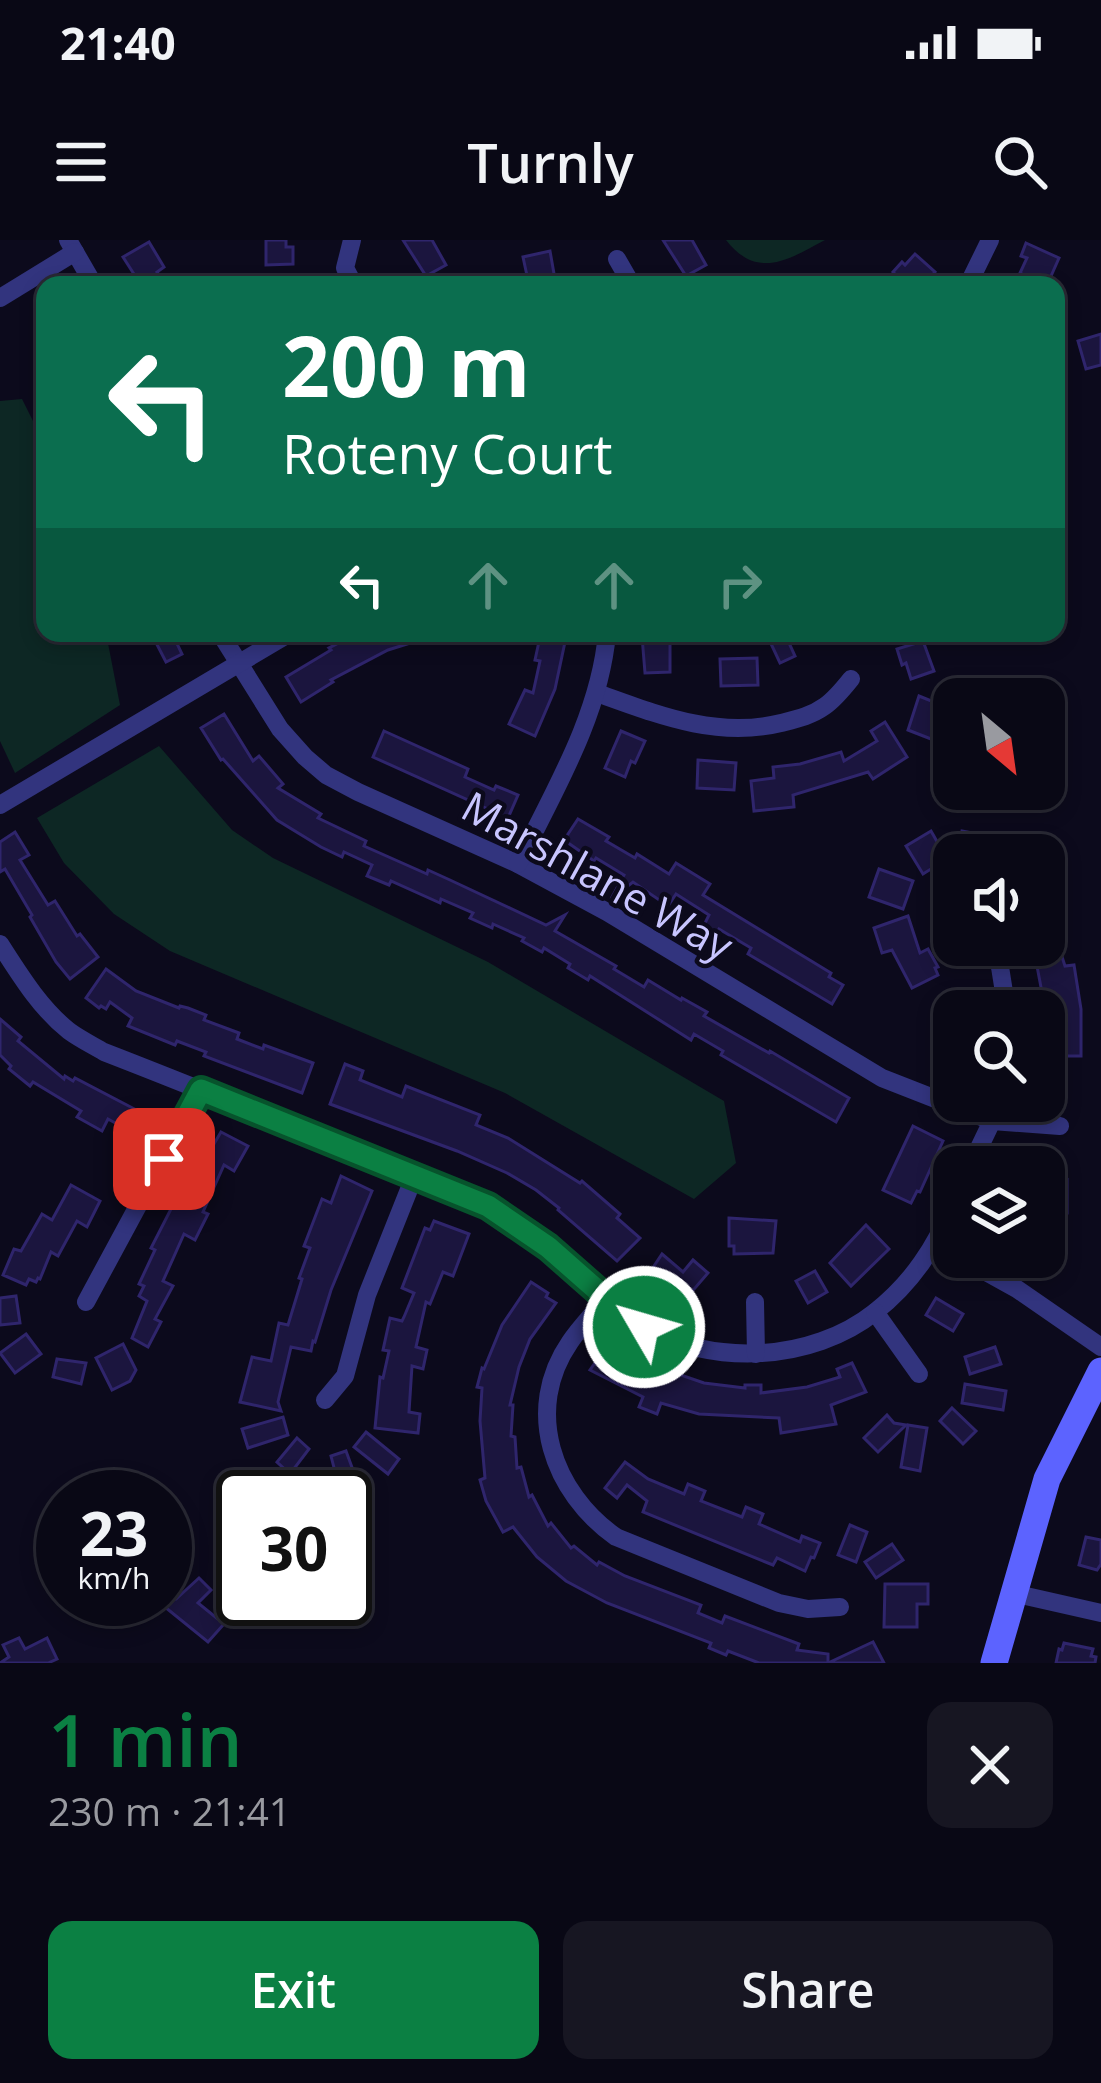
<!DOCTYPE html>
<html lang="en">
<head>
<meta charset="utf-8">
<style>
  :root { --surface:#090815; --page:#171622; --text:#f1f3f6; --muted:#999aa0; --line:#292934; --accent:#0b8043 }
  body { margin:0; font-family:"Open Sans",sans-serif; background:var(--page); color:var(--text); height:100vh; display:flex; flex-direction:column; font-size:45px; white-space:nowrap }
  * { box-sizing:border-box; margin:0 }
  p { font-size:39px; color:var(--muted) }
  .icon { flex:none; width:66px; height:66px; fill:none; stroke:currentColor; stroke-width:2; stroke-linecap:round; stroke-linejoin:round }
  .map { position:relative; height:1423px; overflow:hidden }
  .side { display:flex; flex-direction:column; background:var(--surface); flex:1 }
  .side>* { flex:none }
  .top-card { position:absolute; left:36px; top:36px; width:1029px; height:366px; border-radius:24px; box-shadow:0 6px 18px #0003,0 0 0 3px var(--line); background:#0b6e4f; color:#fff; overflow:hidden }
  .needle { width:78px; rotate:151deg }
  .buttons { position:absolute; left:933px; top:438px; display:grid; gap:24px }
  .buttons a { display:grid; place-items:center; width:132px; height:132px; border-radius:24px; background:var(--surface); box-shadow:0 6px 18px #0003,0 0 0 3px var(--line); font-size:60px }
  .speed { position:absolute; left:36px; top:1230px; display:flex; gap:24px; font-size:60px; font-weight:700; text-align:center }
  .speed>* { display:grid; place-content:center; width:156px; height:156px; border-radius:50%; background:var(--surface); box-shadow:0 6px 18px #0003,0 0 0 3px var(--line); line-height:1 }
  .speed small { font-size:30px; font-weight:400 }
  .speed .limit { border:6px solid #111; border-radius:18px; background:#fff; color:#111 }
  .pin { position:absolute; display:grid; place-items:center; width:102px; height:102px; color:#fff; margin:-51px; border-radius:24px; box-shadow:0 6px 18px #0006 }
  .me { position:absolute; width:132px; margin:-66px; rotate:308deg; stroke-linejoin:round; filter:drop-shadow(0 0 9px #0008) }
  .turn { display:flex; align-items:center; gap:42px; height:252px; padding:0 48px; font-size:54px }
  .turn .icon { width:156px; height:156px; stroke-width:2.5 }
  .turn b { display:block; font-size:84px; line-height:102px }
  .lanes { display:flex; align-items:center; height:114px; padding:0 48px; background:#0003; justify-content:center; gap:60px; direction:ltr }
  .lanes .off { opacity:.35 }
  .round { display:grid; place-items:center; flex:none; width:126px; height:126px; border-radius:24px; background:var(--page) }
  .summary { display:flex; align-items:center; justify-content:space-between; height:204px; padding:0 48px }
  h1 { font-size:72px; font-weight:600; line-height:90px; color:var(--accent) }
  .action { display:flex; gap:24px; margin-top:auto; padding:24px 48px }
  .action a { flex:1; height:138px; border-radius:24px; background:var(--accent); color:#fff; font-size:48px; font-weight:600; line-height:138px; text-align:center }
  .action a+a { background:var(--page); color:var(--text) }
  .status { display:flex; justify-content:space-between; align-items:center; height:84px; padding:0 60px; background:var(--surface); direction:ltr }
  .status svg { height:33px; fill:currentColor }
  header { display:flex; justify-content:space-between; align-items:center; height:156px; padding:0 48px; background:var(--surface); font-size:54px; font-weight:600 }
  .map>svg:first-child { display:block }
</style>
</head>
<body>
<div class="status"><b>21:40</b><svg viewBox="0 0 49 12"><path d="M0 12V9h3v3zM5 12V6h3v6zM10 12V3h3v9zM15 12V0h3v12zM26 1h20v11H26zM47 4h2v5h-2z"/></svg></div>
<header><svg class="icon" aria-label="menu" viewBox="0 0 24 24"><path d="M4 6h16M4 12h16M4 18h16"/></svg>Turnly<svg class="icon" aria-label="search" viewBox="0 0 24 24"><circle cx="10" cy="10" r="6"/><path d="M15 15l6 6"/></svg></header>
<div class="map">
<svg width="1101" height="1423" viewBox="0 0 1101 1423">
  <rect width="100%" height="100%" fill="#0c0a1c"/>
  <g fill="#0d2724">
    <path d="M726 0H825C788 20 757 40 726 0Z"/>
    <path d="M22 159 45 205V393H106L120 465 15 533 0 501V161Z"/>
    <path d="M159 506 232 590 273 618 488 722 724 861 736 923 694 959 505 853 170 711 114 674 64 623 37 578Z"/>
  </g>
  <g fill="#1b153e" stroke="#2f256c" stroke-width="3">
    <path d="M266 0H286V7H293V24L266 25Z"/>
    <path d="M403 0H432L446 25 426 36Z"/>
    <path d="M663 0H692L706 25 686 36Z"/>
    <path d="M149 2 164 27 157 32 166 45H141L123 17Z"/>
    <path d="M1026 3 1059 18 1047 45 1020 33 1027 18 1021 16Z"/>
    <path d="M550 11 556 45H529L523 17Z"/>
    <path d="M915 14 935 32 924 45H906L893 32 902 22 905 25Z"/>
    <path d="M1101 94V125L1086 129 1078 101Z"/>
    <path d="M151 393H172L182 414 166 422Z"/>
    <path d="M358 393H433V396L388 410 331 440 333 442 301 462 286 437 331 410 329 408Z"/>
    <path d="M766 393H809L789 403 795 416 780 423Z"/>
    <path d="M642 396H670V432L645 433Z"/>
    <path d="M540 397 565 402 555 449 535 496 509 484 525 450 533 453 540 421 535 420Z"/>
    <path d="M923 401 934 431 911 439 906 423 902 425 897 409Z"/>
    <path d="M757 418 758 445 721 446 720 419Z"/>
    <path d="M919 456 944 466 931 499 908 490Z"/>
    <path d="M224 474 253 521 259 516 283 544 278 548 321 574 318 578 366 601 364 606 427 634 428 630 450 640 546 685 565 675 555 691 616 726 614 729 644 747 648 740 681 760 682 758 707 772 704 776 769 813 770 811 849 858 836 882 721 815 723 811 694 794 691 800 590 736 588 740 568 728 570 724 544 708 542 712 522 701 524 698 493 684 492 688 470 678 473 673 441 659 440 663 391 641 389 645 367 636 372 625 344 612 342 617 321 607 277 580 223 519 221 520 201 488Z"/>
    <path d="M885 482 907 517 873 539 868 532 793 555 794 567 754 571 751 541 774 538 773 527 800 524 841 512 844 521 877 501 871 491Z"/>
    <path d="M384 491 468 529 465 537 494 550 496 546 518 555 508 578 373 517Z"/>
    <path d="M621 491 645 501 635 523 631 521 625 537 605 528Z"/>
    <path d="M698 520 736 523 734 550 697 548Z"/>
    <path d="M578 579 609 597 606 601 635 618 637 614 669 634 676 623 710 644 703 655 831 733 829 737 843 745 832 764 748 714 751 708 719 689 716 694 703 687 709 675 676 654 668 666 633 642 611 659 624 635 596 618 594 621 564 600Z"/>
    <path d="M931 591 947 619 923 634 906 606Z"/>
    <path d="M962 591 988 596 985 615H958Z"/>
    <path d="M15 592 29 615 20 620 48 665 55 661 77 696 80 694 98 717 70 739 56 722 30 677 32 675 5 629 0 632V602Z"/>
    <path d="M879 629 913 641 903 669 869 657Z"/>
    <path d="M1044 670H1047L1065 726 1074 725 1081 769V816H1066V838L1048 837 1049 827H1045L1047 779 1033 705H1044Z"/>
    <path d="M908 676 920 713 928 709 938 727 935 728 938 735 912 748 892 710 882 713 874 688Z"/>
    <path d="M106 729 136 751 179 768 180 766 188 768 206 775 204 780 239 793 237 799 263 809 264 805 313 823 302 853 204 816 206 812 177 801 175 805 128 786 132 778 110 762 106 769 101 766 99 768 86 758Z"/>
    <path d="M0 779 21 797 18 801 64 839 65 836 73 841 75 838 144 874 142 877 150 881 141 897 108 879 102 891 77 877 81 871 33 842 30 846 9 829 11 826 0 815Z"/>
    <path d="M345 824 363 831 360 840 402 857 406 846 480 875 476 885 508 898 580 943 582 941 620 974 617 978 640 998 617 1021 558 970 559 968 536 950 507 933 457 911 330 864Z"/>
    <path d="M913 886 943 901 920 952 917 951 911 963 883 950Z"/>
    <path d="M221 892 248 906 234 931 224 925 203 972 208 974 195 1000 184 994 163 1041 173 1046 155 1079 161 1082 148 1107 132 1098 147 1061 139 1056 144 1046 139 1044 155 1010 151 1008 171 969 174 963 178 965Z"/>
    <path d="M1044 931 1067 939V973H1044Z"/>
    <path d="M341 936 372 951 331 1050 315 1102 313 1101 311 1111 291 1107 278 1162 281 1171 240 1162 252 1117 271 1121 279 1083 288 1085 302 1039 299 1038 310 1008 304 1006 322 959 331 963Z"/>
    <path d="M71 945 100 961 87 987 77 981 58 1016 51 1012 40 1039 38 1038 36 1042 29 1039 26 1045 3 1035 14 1009 21 1011 42 974 52 980Z"/>
    <path d="M729 978 776 981 773 1013 734 1014V1006H729Z"/>
    <path d="M434 981 469 994 453 1036 443 1032 430 1064 426 1062 416 1107 427 1110 423 1129 412 1126 409 1172 420 1174 418 1193 375 1188 380 1137 383 1138 389 1111 383 1110 390 1078 402 1081 404 1077 414 1053 402 1048 425 988 430 990Z"/>
    <path d="M866 985 889 1009 851 1046 830 1023Z"/>
    <path d="M662 1014 683 1032 693 1020 708 1033 683 1062 676 1056 672 1060 659 1049 657 1052 644 1041Z"/>
    <path d="M815 1031 827 1052 808 1063 796 1041Z"/>
    <path d="M531 1042 548 1053 546 1057 556 1063 530 1099 519 1127 510 1165H513L511 1196 515 1197 517 1228 521 1227 529 1257 532 1255 548 1286 551 1283 571 1308 574 1306 597 1325 599 1322 625 1336 701 1365 698 1373 722 1383 725 1376 799 1404 797 1410 828 1414V1423H759L728 1411 726 1415 709 1408 711 1403 607 1363 566 1341 537 1317 513 1287 503 1292 486 1261 480 1240 485 1238 480 1181 482 1148 477 1147 482 1128 484 1129 502 1085Z"/>
    <path d="M16 1056 20 1083 0 1085V1058Z"/>
    <path d="M936 1058 963 1074 953 1091 926 1075Z"/>
    <path d="M26 1094 41 1114 15 1133 0 1113Z"/>
    <path d="M609 1103 654 1128 655 1126 704 1143 745 1148V1145H761V1153L807 1147 840 1137 837 1129 852 1123 866 1152 831 1165 836 1184 781 1193 779 1178 699 1174 661 1163 657 1174 639 1167 643 1157 590 1130Z"/>
    <path d="M123 1104 136 1130 130 1141 112 1150 96 1118Z"/>
    <path d="M995 1107 1001 1124 970 1134 965 1117Z"/>
    <path d="M57 1119 86 1123 81 1144 53 1137Z"/>
    <path d="M965 1144 1006 1151 1003 1170 962 1163Z"/>
    <path d="M952 1168 976 1191 963 1204 940 1181Z"/>
    <path d="M887 1175 894 1183 906 1185 878 1212 864 1198Z"/>
    <path d="M283 1177 288 1195 248 1208 242 1189Z"/>
    <path d="M908 1185 927 1188 920 1231 901 1227Z"/>
    <path d="M366 1192 399 1219 388 1234 354 1207Z"/>
    <path d="M297 1198 309 1209 290 1234 277 1222Z"/>
    <path d="M346 1211 357 1241 339 1247 331 1216Z"/>
    <path d="M625 1222 648 1239 684 1254 688 1244 705 1251 701 1261 742 1277 746 1267 763 1274 759 1284 800 1302 802 1296 820 1303 814 1318 811 1317 805 1331 777 1318 773 1325 643 1272 647 1261 627 1245 617 1258 605 1248Z"/>
    <path d="M850 1285 867 1292 856 1322 838 1315Z"/>
    <path d="M1086 1297 1101 1300V1324L1097 1330 1079 1325Z"/>
    <path d="M892 1304 903 1320 876 1338 865 1322Z"/>
    <path d="M199 1338 211 1350 198 1363 224 1384 208 1402 155 1359H176Z"/>
    <path d="M885 1344H928V1364H917V1387H884Z"/>
    <path d="M19 1398 25 1409 47 1398 57 1419 48 1423H0L9 1417 3 1405Z"/>
    <path d="M873 1402 884 1423H828L862 1407Z"/>
    <path d="M1064 1403 1093 1409 1091 1416 1096 1417 1095 1423H1056L1059 1409 1062 1410Z"/>
  </g>
  <g fill="none" stroke-linecap="round" stroke-linejoin="round">
    <g stroke="#32347e" stroke-width="18">
      <path d="M68 0 94 45"/>
      <path d="M352 0 345 28 354 45"/>
      <path d="M617 19 632 45"/>
      <path d="M968 45 990 0"/>
      <path d="M0 58 75 12"/>
      <path d="M220 393 280 489 305 517 326 535 358 552 518 624 607 672 882 838 992 881 1060 886"/>
      <path d="M597 453C656 474 716 499 781 483 797 479 811 476 825 466 835 459 843 449 851 439"/>
      <path d="M0 565 290 393"/>
      <path d="M518 624C554 551 600 475 607 393"/>
      <path d="M0 704C20 735 40 768 69 791 80 799 92 805 104 812 197 848 290 886 382 924 416 938 451 950 484 964 546 992 586 1051 642 1086 711 1127 812 1122 875 1072 913 1042 935 1007 954 963"/>
      <path d="M989 705 1000 727 1007 771"/>
      <path d="M970 927 992 881 998 861"/>
      <path d="M959 1017 1017 1049 1101 1107"/>
      <path d="M606 1058C594 1073 580 1087 570 1102 523 1170 553 1253 616 1297L779 1363 808 1369 840 1367"/>
      <path d="M86 1062 201 849"/>
      <path d="M755 1062 756 1114"/>
      <path d="M875 1072 919 1134"/>
      <path d="M325 1160 345 1136 367 1055 414 937"/>
      <path d="M1013 1353 1101 1373"/>
    </g>
    <path stroke="#5c63ff" stroke-width="27" d="M994 1423 1047 1239 1101 1131"/>
  </g>
  <g fill="none" stroke-linecap="round" stroke-linejoin="round">
    <defs>
      <path id="route" d="M164 919 201 850 488 966 548 1007 606 1058 644 1087"/>
    </defs>
    <use href="#route" stroke="#07532c" stroke-width="30"/>
    <use href="#route" stroke="#0b8043" stroke-width="21"/>
  </g>
  <g text-anchor="middle" dominant-baseline="central" stroke-width="9" stroke-linejoin="round" paint-order="stroke">
    <g font-size="42" fill="#c8c5ff" stroke="#0c0a1c">
      <text transform="translate(598 635) rotate(29)">Marshlane Way</text>
    </g>
  </g>
</svg>
<div class="buttons">
<a><svg class="needle" viewBox="-14 -14 28 28"><path d="M0-13l5 13h-10z" fill="#e53935"/><path d="M0 13l5-13h-10z" fill="#999aa0"/></svg></a>
<a><svg class="icon" aria-label="sound" viewBox="0 0 24 24"><path d="M4 9h4l5-4v14l-5-4H4zM17 9q2 3 0 6"/></svg></a>
<a><svg class="icon" aria-label="search" viewBox="0 0 24 24"><circle cx="10" cy="10" r="6"/><path d="M15 15l6 6"/></svg></a>
<a><svg class="icon" aria-label="layers" viewBox="0 0 24 24"><path d="M12 4l9 5-9 5-9-5zM3 14l9 5 9-5"/></svg></a>
</div>
<div class="speed"><div>23<small>km/h</small></div><div class="limit">30</div></div>
<div class="pin" style="left:164px;top:919px;background:#d93025"><svg class="icon" aria-label="arrive" viewBox="0 0 24 24"><path d="M6 21V4h12l-3 4 3 4H6"/></svg></div>
<svg class="me" style="left:644px;top:1087px" viewBox="-20 -20 40 40"><circle r="17" fill="#0b8043" stroke="#fff" stroke-width="3"/><path d="M0-11L8 9 0 5-8 9z" fill="#fff"/></svg>
<div class="top-card">
<div class="turn"><svg class="icon" aria-label="left" viewBox="0 0 24 24"><path d="M17 20v-9H6M10 6l-5 5 5 5"/></svg><div><b>200 m</b>Roteny Court</div></div>
<div class="lanes"><svg class="icon" aria-label="left" viewBox="0 0 24 24"><path d="M17 20v-9H6M10 6l-5 5 5 5"/></svg><svg class="icon off" aria-label="ahead" viewBox="0 0 24 24"><path d="M12 20V5M6 11l6-6 6 6"/></svg><svg class="icon off" aria-label="ahead" viewBox="0 0 24 24"><path d="M12 20V5M6 11l6-6 6 6"/></svg><svg class="icon off" aria-label="right" viewBox="0 0 24 24"><path d="M7 20v-9h11M14 6l5 5-5 5"/></svg></div>
</div>
</div>
<section class="side">
<div class="summary"><div><h1>1 min</h1><p>230 m · 21:41</p></div><a class="round"><svg class="icon" aria-label="close" viewBox="0 0 24 24"><path d="M6 6l12 12M18 6L6 18"/></svg></a></div>
<div class="action"><a>Exit</a><a>Share</a></div>
</section>
</body>
</html>
